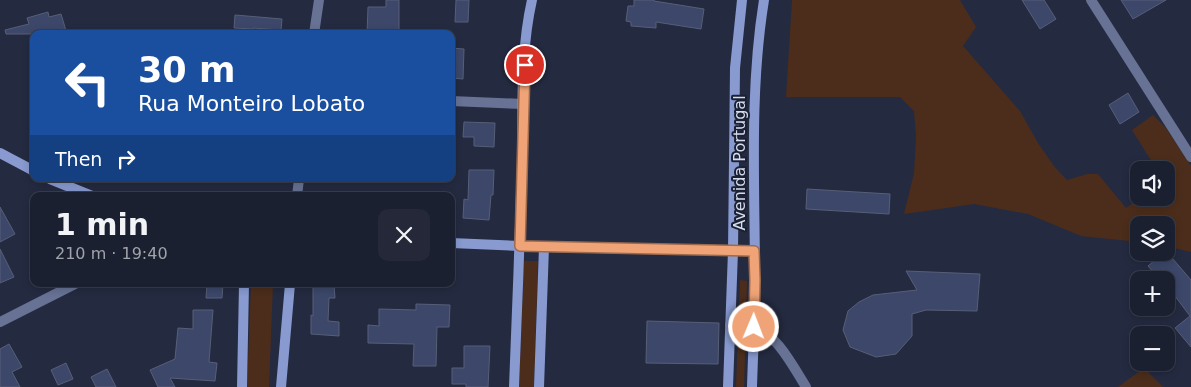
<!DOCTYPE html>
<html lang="en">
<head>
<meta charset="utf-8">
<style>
  :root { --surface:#1b2030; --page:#242838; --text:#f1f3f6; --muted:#a0a3ab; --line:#393e4c }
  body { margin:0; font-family:"DejaVu Sans",sans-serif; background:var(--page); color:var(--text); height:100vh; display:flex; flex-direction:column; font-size:19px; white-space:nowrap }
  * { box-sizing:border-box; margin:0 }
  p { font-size:16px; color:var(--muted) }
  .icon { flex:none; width:28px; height:28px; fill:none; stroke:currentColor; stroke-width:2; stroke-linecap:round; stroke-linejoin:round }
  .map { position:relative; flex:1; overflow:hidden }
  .sheet { position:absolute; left:30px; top:192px; width:425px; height:95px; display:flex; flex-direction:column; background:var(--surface); border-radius:10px; box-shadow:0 2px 8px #0003,0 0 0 1px var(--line) }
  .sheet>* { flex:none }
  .banner { position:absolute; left:30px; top:30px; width:425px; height:152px; border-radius:10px; box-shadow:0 2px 8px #0003,0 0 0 1px var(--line); background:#1a4fa0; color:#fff; overflow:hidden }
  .buttons { position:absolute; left:1130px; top:161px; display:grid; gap:10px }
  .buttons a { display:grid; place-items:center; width:45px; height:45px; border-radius:10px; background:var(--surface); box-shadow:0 2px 8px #0003,0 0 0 1px var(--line); font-size:25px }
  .pin { position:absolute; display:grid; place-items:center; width:42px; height:42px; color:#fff; margin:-21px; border:2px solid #fff; border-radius:50%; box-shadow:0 1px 5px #0007 }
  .me { position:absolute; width:55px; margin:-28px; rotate:1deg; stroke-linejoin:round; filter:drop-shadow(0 0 4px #0008) }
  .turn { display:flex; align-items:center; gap:18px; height:105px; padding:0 25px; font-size:22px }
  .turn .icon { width:65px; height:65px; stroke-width:2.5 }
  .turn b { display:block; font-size:35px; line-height:42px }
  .then { display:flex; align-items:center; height:48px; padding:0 25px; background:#0003; gap:10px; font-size:19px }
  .round { display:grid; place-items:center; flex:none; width:52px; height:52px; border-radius:10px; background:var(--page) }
  .head { display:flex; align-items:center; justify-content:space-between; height:85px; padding:0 25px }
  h1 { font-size:30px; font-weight:700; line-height:38px }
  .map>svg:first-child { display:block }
</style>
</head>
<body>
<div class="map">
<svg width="1191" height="387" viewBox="0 0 1191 387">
  <rect width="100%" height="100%" fill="#242a40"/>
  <g fill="#4c2d1b">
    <path d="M792 0H960L976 27 963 46 1020 111 1038 143 1054 166 1067 180 1087 174H1098L1126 208 1140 198H1166V170H1157L1132 130 1153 115 1166 128 1191 166V252L1166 246V225H1139V242L1081 236 1028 214 974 204 904 214 914 173 916 136 914 111 900 97H786Z"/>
    <path d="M524 261H538L534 387H519Z"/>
    <path d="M740 280 747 281 744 387H736Z"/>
    <path d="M251 284H273L269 387H247Z"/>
    <path d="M1144 368 1163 387H1118Z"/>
  </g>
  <g fill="#3c476a" stroke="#575f77">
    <path d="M386 0H399V34H367L368 7H386Z"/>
    <path d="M456 0H469L468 22H455Z"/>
    <path d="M634 0H654V1L704 9 701 29 656 22V28L631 26V22L626 21 628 6H634Z"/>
    <path d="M1022 0H1044L1056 19 1040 29Z"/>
    <path d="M1121 0H1166L1133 19Z"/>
    <path d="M48 12 49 17 61 14 67 34H6L5 30 29 24 27 18Z"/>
    <path d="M235 15 282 19 281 30 253 28V29L234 28Z"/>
    <path d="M451 48 464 49 463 79 451 78Z"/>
    <path d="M1128 93 1139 112 1120 124 1109 105Z"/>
    <path d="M464 122 495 123 494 147 474 146V137H463Z"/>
    <path d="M469 170H494L493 195H491L489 220 463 218 464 199 468 200Z"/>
    <path d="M807 189 890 194 889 214 806 209Z"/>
    <path d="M0 207 15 234 0 242Z"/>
    <path d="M0 249 14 277 0 283Z"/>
    <path d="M1166 251 1191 280V347L1175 328 1190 316 1172 292 1171 293 1166 287V280H1160L1148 266 1164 252H1166Z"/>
    <path d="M906 271 980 274 977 311 926 310 912 314V336L896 354 876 357 850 347 843 330 848 311 859 302 873 295 917 290Z"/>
    <path d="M207 284H223L222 298H206Z"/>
    <path d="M313 284H334L335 298H329L328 321 339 322V336L311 334V315L313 316Z"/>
    <path d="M416 304 450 305 449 327H437L436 366H413L414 344 368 343V325L379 326V309L416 310Z"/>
    <path d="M193 310H213L209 362 217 363 215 381 170 378 175 387H158L150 370 175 359 178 328 193 329Z"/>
    <path d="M647 321 719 323 718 364 646 363Z"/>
    <path d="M9 344 22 367 12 372 20 387H0V349Z"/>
    <path d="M464 346H490L488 387H466V384H452V368H464Z"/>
    <path d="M66 363 73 379 58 385 51 370Z"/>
    <path d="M107 369 116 387H96L91 377Z"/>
  </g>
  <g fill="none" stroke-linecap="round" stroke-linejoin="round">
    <g stroke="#677294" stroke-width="10">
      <path d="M1091 0 1191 157"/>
      <path d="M314 34 319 0"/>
      <path d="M451 101 523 104"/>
      <path d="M297 196 299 179"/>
      <path d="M0 322 75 284"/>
      <path d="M730 325C737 326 746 325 753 327 776 332 794 368 806 387"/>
    </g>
    <g stroke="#889ad0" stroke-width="10">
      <path d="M0 153 34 171"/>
      <path d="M50 179 92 196"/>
      <path d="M451 243 544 247 754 251"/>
      <path d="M242 387 244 284"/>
      <path d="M281 387 290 284"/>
      <path d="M514 387C517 312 520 238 522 163 523 109 520 53 532 0"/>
      <path d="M539 387 544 247"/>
      <path d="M728 387 733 251 735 68 742 0"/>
      <path d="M752 387C753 352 755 316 755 281 755 187 749 93 764 0"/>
    </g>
  </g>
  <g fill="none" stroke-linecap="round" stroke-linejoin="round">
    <defs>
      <path id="route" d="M525 65 520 246 754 251 755 280 754 327"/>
    </defs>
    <use href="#route" stroke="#9b6a4d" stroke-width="12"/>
    <use href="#route" stroke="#efa376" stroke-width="9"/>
  </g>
  <g text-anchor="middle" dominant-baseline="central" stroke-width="4" stroke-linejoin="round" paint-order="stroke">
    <g font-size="16" fill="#d7dcea" stroke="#1a2135">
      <text transform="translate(739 163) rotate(-90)">Avenida Portugal</text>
    </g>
  </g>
</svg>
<div class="buttons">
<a><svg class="icon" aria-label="sound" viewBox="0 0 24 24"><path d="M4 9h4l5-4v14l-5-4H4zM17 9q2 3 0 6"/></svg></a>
<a><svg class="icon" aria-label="layers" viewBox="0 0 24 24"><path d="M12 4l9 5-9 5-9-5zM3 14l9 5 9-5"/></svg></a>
<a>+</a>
<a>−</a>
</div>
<div class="pin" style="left:525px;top:65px;background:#d93025"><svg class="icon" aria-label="arrive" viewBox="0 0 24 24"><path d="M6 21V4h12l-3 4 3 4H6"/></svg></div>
<svg class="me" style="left:754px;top:327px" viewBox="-20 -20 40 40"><circle r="17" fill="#efa376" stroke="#fff" stroke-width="3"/><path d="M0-11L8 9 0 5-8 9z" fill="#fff"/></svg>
<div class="banner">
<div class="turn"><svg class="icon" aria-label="left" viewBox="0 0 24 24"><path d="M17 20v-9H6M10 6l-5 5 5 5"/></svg><div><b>30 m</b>Rua Monteiro Lobato</div></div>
<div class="then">Then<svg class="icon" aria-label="right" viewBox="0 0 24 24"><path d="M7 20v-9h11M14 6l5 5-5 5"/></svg></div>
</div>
<section class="sheet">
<div class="head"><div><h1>1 min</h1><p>210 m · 19:40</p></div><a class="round"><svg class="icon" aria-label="close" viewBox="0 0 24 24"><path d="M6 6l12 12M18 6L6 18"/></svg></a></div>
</section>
</div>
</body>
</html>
